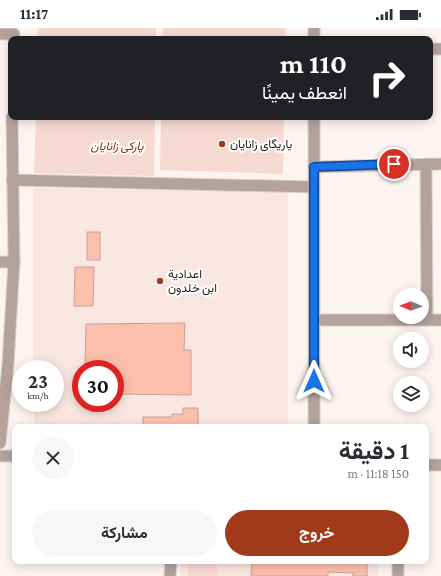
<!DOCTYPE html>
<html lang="ar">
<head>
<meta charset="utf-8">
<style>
  :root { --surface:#fff; --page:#f7f7f7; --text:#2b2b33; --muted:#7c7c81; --accent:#a13a1b }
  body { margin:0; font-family:"Crimson Pro",Vazirmatn,serif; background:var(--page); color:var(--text); direction:rtl; height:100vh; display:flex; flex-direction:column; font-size:15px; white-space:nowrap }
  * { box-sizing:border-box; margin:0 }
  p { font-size:13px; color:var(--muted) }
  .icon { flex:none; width:22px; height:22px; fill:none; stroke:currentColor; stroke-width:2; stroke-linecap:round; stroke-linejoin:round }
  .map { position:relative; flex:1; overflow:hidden; direction:ltr }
  .sheet { position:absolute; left:12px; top:396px; width:417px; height:140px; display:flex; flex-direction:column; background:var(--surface); border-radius:8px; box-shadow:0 2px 10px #0003; direction:rtl }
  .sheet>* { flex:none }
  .hud { position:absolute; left:8px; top:8px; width:425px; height:84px; border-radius:8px; box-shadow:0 2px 10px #0003; direction:rtl; background:#202124; color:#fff; overflow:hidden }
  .needle { width:26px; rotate:271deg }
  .tools { position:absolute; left:393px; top:260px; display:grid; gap:8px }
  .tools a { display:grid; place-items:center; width:36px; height:36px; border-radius:50%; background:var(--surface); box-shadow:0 2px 10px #0003; font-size:20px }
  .speed { position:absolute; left:12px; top:332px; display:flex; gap:8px; font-size:20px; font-weight:700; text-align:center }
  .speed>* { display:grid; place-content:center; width:52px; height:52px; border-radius:50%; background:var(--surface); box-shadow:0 2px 10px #0003; line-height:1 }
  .speed small { font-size:10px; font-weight:400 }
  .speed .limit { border:6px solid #d22; background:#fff; color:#111 }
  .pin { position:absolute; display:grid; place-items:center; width:34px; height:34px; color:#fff; margin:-17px; border:2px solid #fff; border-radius:50%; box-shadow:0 1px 4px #0007 }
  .me { position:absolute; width:44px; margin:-22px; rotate:0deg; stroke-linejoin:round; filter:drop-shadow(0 0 3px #0008) }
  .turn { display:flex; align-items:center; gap:14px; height:84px; padding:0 20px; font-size:18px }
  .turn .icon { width:52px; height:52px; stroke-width:2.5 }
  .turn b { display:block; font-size:28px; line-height:34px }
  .round { display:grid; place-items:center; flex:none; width:42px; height:42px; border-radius:21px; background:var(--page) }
  .headline { display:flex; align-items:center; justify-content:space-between; height:68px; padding:0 20px }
  h1 { font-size:24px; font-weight:700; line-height:30px }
  .button { display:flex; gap:8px; margin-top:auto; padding:8px 20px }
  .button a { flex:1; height:46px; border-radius:24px; background:var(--accent); color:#fff; font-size:16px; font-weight:700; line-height:46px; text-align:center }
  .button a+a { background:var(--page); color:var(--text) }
  .status { display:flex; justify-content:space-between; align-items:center; height:28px; padding:0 20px; background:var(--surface); direction:ltr }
  .status svg { height:11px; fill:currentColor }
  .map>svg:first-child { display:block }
</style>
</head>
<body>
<div class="status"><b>11:17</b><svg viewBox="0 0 49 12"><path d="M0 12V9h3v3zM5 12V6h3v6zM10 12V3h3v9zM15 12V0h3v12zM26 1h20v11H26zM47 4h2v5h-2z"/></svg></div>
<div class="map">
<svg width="441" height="548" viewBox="0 0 441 548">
  <rect width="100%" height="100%" fill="#fdf4f2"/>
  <g fill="#fae6e0" fill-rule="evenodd">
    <path d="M33 160 288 164V399H34V375H55V341H33ZM81 341H115V375H81Z"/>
    <path d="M181 533H378V548H180Z"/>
  </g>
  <g fill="#f6d9d1">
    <rect x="38" y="0" width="118" height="11"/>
    <rect x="163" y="0" width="123" height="11"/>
    <path d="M36 89H155L154 148 34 145Z"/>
    <path d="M161 89H284L283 146 160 142Z"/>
    <path d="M187 533H216L217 548H188Z"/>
  </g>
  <g fill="#fdbfad" stroke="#c8a196">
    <rect x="87" y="204" width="13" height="28"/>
    <path d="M75 239H94L93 278H74Z"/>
    <path d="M185 295 184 322H191V367L115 366V341H85L86 296Z"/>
    <path d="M183 380H198V399H143V389H172V386H183Z"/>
    <path d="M252 533H367V548H353V545L328 544V548H251Z"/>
  </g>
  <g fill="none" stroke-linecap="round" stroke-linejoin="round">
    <defs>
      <g id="minor">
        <path d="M0 6H14"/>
        <path d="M314 11V0"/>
        <path d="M430 21H441"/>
        <path d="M426 136 427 292"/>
        <path d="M314 139 441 136"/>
        <path d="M12 152 314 159"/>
        <path d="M0 234H14"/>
        <path d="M314 292H441"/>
        <path d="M314 399V89"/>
        <path d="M0 415 8 336 14 234 12 89"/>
        <path d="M0 428H15"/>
        <path d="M426 437H441"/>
        <path d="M170 548 171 533"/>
        <path d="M398 548V533"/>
      </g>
    </defs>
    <use href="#minor" stroke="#dad1ce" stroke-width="13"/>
    <use href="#minor" stroke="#b4a29d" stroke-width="11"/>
  </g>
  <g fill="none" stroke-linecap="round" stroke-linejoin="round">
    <defs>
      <path id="route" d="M314 353V139L394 136"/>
    </defs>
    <use href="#route" stroke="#114b97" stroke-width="10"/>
    <use href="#route" stroke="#1a73e8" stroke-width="7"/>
  </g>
  <g fill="#a13a1b" stroke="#fff" stroke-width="1.5">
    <circle cx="222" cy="116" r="4"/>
    <circle cx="160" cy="253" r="4"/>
  </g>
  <g text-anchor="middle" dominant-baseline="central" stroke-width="4" stroke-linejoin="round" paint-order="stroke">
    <g font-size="12" fill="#251712" stroke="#fff" text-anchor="start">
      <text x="230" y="116">یاریگای زانایان</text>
      <text x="168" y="246">اعدادية<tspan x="168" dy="14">ابن خلدون</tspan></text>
    </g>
    <g font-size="12" font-style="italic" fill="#9b2900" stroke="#fff">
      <text x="117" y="118">پارکی زانایان</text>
    </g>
  </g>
</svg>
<div class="tools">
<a><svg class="needle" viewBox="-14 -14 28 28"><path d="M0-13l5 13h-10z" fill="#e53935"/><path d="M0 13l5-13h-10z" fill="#7c7c81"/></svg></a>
<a><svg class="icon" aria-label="sound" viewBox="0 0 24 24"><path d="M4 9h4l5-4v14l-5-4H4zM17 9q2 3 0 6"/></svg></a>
<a><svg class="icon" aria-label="layers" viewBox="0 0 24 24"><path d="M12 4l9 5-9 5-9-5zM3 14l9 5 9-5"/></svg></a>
</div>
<div class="speed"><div>23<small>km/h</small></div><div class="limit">30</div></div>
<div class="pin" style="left:394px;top:136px;background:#d93025"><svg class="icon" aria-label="arrive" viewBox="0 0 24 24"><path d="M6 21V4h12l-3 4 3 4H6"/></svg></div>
<svg class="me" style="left:314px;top:353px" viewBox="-20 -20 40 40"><path d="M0-17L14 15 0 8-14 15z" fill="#1a73e8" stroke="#fff" stroke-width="4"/></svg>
<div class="hud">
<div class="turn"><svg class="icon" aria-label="right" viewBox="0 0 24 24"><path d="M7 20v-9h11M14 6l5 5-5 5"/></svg><div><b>110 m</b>انعطف يمينًا</div></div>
</div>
<section class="sheet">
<div class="headline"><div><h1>1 دقيقة</h1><p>150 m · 11:18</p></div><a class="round"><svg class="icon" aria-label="close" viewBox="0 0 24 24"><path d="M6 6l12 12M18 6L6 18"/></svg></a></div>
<div class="button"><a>خروج</a><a>مشاركة</a></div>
</section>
</div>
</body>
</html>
